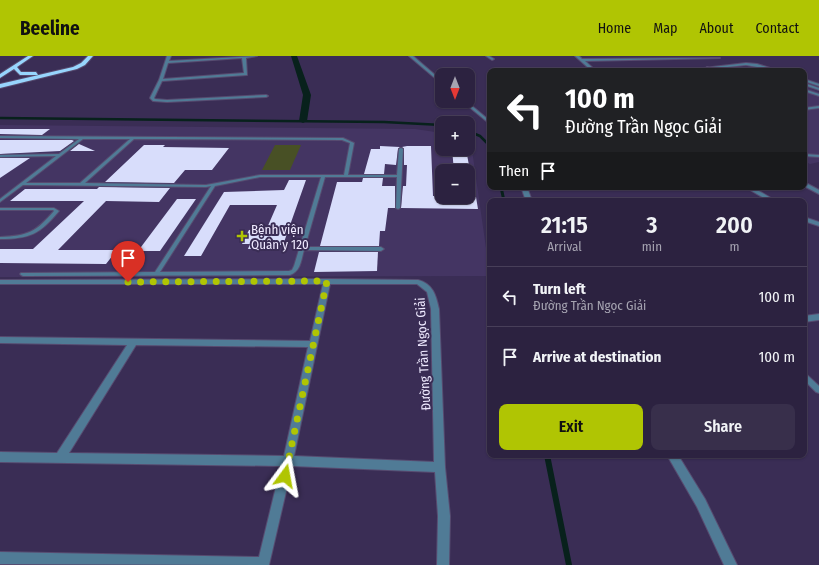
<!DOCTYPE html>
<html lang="en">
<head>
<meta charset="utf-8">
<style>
  :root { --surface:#2c2240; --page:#382f4b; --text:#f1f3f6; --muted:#a6a4b1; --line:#483f59; --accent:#b0c503 }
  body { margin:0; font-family:"Fira Sans Condensed",sans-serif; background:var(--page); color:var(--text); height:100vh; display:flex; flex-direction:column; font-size:15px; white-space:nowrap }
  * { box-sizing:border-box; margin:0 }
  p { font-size:13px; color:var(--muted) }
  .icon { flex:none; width:22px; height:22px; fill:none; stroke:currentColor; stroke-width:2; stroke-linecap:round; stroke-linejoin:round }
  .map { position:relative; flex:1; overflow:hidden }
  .sheet { position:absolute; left:487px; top:142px; width:320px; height:260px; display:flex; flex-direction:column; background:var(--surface); border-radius:8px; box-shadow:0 1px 3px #0004,0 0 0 1px var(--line) }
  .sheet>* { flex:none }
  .top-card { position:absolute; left:487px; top:12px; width:320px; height:122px; border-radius:8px; box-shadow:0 1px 3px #0004,0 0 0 1px var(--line); background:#202124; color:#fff; overflow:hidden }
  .needle { width:26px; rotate:180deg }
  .controls { position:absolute; left:435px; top:12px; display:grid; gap:8px }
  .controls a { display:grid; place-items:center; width:40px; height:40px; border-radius:8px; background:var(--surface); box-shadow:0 1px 3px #0004,0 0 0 1px var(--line); font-size:20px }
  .pin { position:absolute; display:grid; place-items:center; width:34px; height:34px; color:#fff; margin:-41px -17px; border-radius:50% 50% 50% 0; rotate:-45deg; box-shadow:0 0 4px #0007 }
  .pin .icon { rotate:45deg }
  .me { position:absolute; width:44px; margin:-22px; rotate:13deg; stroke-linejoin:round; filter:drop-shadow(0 0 3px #0008) }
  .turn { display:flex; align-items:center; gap:14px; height:84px; padding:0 12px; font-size:18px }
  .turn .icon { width:52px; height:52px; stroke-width:2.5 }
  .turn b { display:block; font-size:28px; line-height:34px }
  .then { display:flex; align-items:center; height:38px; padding:0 12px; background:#0003; gap:8px; font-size:15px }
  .eta { display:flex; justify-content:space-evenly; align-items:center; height:68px; text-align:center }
  .eta b { font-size:24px; font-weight:600; line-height:28px }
  .cta { display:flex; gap:8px; margin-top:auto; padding:8px 12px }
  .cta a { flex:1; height:46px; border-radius:8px; background:var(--accent); color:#111; font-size:16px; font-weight:600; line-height:46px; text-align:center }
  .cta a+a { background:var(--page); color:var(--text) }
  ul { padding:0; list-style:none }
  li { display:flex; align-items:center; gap:12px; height:60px; padding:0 12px; border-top:1px solid var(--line) }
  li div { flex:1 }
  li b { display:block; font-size:15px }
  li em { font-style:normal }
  header { display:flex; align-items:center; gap:24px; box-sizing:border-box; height:56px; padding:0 20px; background:var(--accent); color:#111 }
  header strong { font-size:19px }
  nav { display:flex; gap:22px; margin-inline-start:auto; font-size:14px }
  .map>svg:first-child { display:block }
</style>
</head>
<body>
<header>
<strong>Beeline</strong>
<nav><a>Home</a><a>Map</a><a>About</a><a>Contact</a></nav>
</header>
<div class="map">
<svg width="819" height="509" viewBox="0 0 819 509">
  <rect width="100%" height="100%" fill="#3a2d55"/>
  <g fill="#443563" fill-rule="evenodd">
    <path d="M804 30 819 36V106L810 108 804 105Z"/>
    <path d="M0 69 415 73 442 77V93H468V80H470L490 220 0 221ZM442 115H468V141H442Z"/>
  </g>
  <path fill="#485025" d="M275 89H301L290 114H262Z"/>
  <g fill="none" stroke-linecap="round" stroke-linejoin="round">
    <g stroke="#08211c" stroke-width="2.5">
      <path d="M0 62 384 66 442 69"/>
      <path d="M468 75 480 80 490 90"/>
    </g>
    <path stroke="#08211c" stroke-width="3" d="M501 131 504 145"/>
    <path stroke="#08211c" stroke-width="6" d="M547 399 569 509"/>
    <path fill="#08211c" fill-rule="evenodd" d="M291 0H297L311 39 307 65 303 67 299 65 303 39Z"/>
  </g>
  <g fill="#d8ddfb">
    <path d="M0 73H50L42 79 0 78Z"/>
    <path d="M0 84H72L74 85 60 95 0 98Z"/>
    <path d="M79 88 95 95H70Z"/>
    <path d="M144 89H165L163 91 229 92 212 114H185L174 127 105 126Z"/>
    <path d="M380 90 400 91 398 93 396 109 385 108 384 118H364L371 93H380Z"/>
    <path d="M407 90H431L433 140 476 141 478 153 401 152 403 130H406L407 109H404V93L402 91Z"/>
    <path d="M452 93H466L470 115H454Z"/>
    <path d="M0 102H30L0 122Z"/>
    <path d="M363 122H383L382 130H395V152H388L385 175H380L379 190H320L337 126H362Z"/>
    <path d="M289 124H306L283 189H277L275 193H248L250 188H242L249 174 267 172 277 149H230L201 200H184L224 136 284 134Z"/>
    <path d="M99 131 170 132 159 146 106 145 58 194H117L106 208 0 207V193H33L84 145H10L25 133H97Z"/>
    <path d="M177 143H196L160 195H138Z"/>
    <path d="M319 196H378L377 215 314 216Z"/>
  </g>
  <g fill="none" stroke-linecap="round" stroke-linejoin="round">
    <defs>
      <g id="lane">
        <path d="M486 0H489L494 3 492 4Z"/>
        <path d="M707 11 716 15H713L707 13Z"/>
        <path d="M804 27 819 32V34L804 29Z"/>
        <path d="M804 33 819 38V40L804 35Z"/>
        <path d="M819 50V52L804 54V52Z"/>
        <path d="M0 80 343 82 354 87 348 119H397L399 93 401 92 403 93 400 152 398 153 396 152 397 121H325L305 191H381L384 193 381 195 304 194C301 204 301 215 290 219L23 220 21 219 20 218 21 217 155 216 211 130 206 131 23 129 0 146V143L56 100 0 101V99L59 98 79 83 0 82ZM83 83H130L80 127H26ZM134 83 342 84 350 87 344 119H260L206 129 85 127ZM260 121H321L294 210 292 214 289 215 160 216 215 130Z"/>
        <path d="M804 98 819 99V101L804 100Z"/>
        <path d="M0 152H54L59 155C40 178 30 183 0 183V181C28 180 36 176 54 155L53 154H0Z"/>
        <path d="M804 317 806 318 819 330V337L816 336 804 324Z"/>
      </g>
      <g id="street">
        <path d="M167 0H171L169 5 257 0 246 2 247 19 162 25 154 42 155 43 167 44 266 39 268 40 266 41 167 46 153 45 150 42 159 24ZM242 2 244 17 163 23 168 7Z"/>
        <path d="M409 0H413L442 25V28Z"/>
        <path d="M575 0H579L582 3 720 2 585 5 596 15H592Z"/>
        <path d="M746 7 757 8 780 15 746 9 691 15H679Z"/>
        <path d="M804 23 819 28V30L804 25Z"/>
        <path d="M462 45H466L490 65V68Z"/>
        <path d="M804 126 819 134V138L804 130Z"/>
        <path d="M521 131H527L532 145H526Z"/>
        <path d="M745 131H752L776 145H769Z"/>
        <path d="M804 161 819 166V170L804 165Z"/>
        <path d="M327 223 418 224C433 228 436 239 439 253L445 411 450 460 449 509H437L438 460 435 416 292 410 269 509 0 508V496L259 501 281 410 0 406V396L57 397 127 289 0 287V281L310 285 323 228H0V224ZM330 228H417L427 236 431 253 434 406 294 400ZM136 289 308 291 284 400 69 397Z"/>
        <path d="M819 258V264L804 266V260Z"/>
        <path d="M667 399H678L705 443 737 509H724L697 451Z"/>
      </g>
      <g id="highway">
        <path d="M28 0H33L17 11 21 16H36L38 19H20L14 13 0 22V18Z"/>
        <path d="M88 0H93L85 9 77 13 0 32V28L73 11 81 7Z"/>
      </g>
    </defs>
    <use href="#lane" stroke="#574b70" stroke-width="2"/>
    <use href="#street" stroke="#574b70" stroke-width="2"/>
    <use href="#highway" stroke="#574b70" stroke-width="2"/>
    <use href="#lane" fill="#507b96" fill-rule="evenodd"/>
    <use href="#street" fill="#507b96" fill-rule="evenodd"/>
    <use href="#highway" fill="#97d5fd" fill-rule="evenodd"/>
  </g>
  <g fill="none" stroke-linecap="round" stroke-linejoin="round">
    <path stroke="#b0c503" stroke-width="7" stroke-dasharray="0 12.6" d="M128 226 327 225 285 420"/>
  </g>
  <path fill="#b0c503" stroke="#3a2d55" stroke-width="1.5" d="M240 174h4v4h4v4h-4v4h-4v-4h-4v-4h4z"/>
  <g text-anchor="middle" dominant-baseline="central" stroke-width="4" stroke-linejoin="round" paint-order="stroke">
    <g font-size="13" fill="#efeaff" stroke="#3a2d55" text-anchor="start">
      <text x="251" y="173">Bệnh viện<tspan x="251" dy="15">Quân y 120</tspan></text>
    </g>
    <g font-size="13" fill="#efeaff" stroke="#3a2d55">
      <text transform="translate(423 298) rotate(-93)">Đường Trần Ngọc Giải</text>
    </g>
  </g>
</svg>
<div class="controls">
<a><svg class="needle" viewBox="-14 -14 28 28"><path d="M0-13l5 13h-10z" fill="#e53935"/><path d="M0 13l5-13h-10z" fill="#a6a4b1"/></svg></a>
<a>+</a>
<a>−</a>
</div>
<div class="pin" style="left:128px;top:226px;background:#d93025"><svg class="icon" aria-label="arrive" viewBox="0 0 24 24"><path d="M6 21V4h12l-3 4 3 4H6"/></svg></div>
<svg class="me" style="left:285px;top:420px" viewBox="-20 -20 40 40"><path d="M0-17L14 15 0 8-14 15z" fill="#b0c503" stroke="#fff" stroke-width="4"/></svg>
<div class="top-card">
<div class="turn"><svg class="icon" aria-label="left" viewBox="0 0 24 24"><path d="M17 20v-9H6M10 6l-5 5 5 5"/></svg><div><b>100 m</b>Đường Trần Ngọc Giải</div></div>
<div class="then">Then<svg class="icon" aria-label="arrive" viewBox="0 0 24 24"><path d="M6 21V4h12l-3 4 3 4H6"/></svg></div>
</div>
<section class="sheet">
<div class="eta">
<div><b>21:15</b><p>Arrival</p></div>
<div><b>3</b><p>min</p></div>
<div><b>200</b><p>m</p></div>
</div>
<ul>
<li><svg class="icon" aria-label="left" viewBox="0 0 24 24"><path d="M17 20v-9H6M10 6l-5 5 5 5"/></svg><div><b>Turn left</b><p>Đường Trần Ngọc Giải</p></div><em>100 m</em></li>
<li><svg class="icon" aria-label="arrive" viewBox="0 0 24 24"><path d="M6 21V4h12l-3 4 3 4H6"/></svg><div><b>Arrive at destination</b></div><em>100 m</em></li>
</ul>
<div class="cta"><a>Exit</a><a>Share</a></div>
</section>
</div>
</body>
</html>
